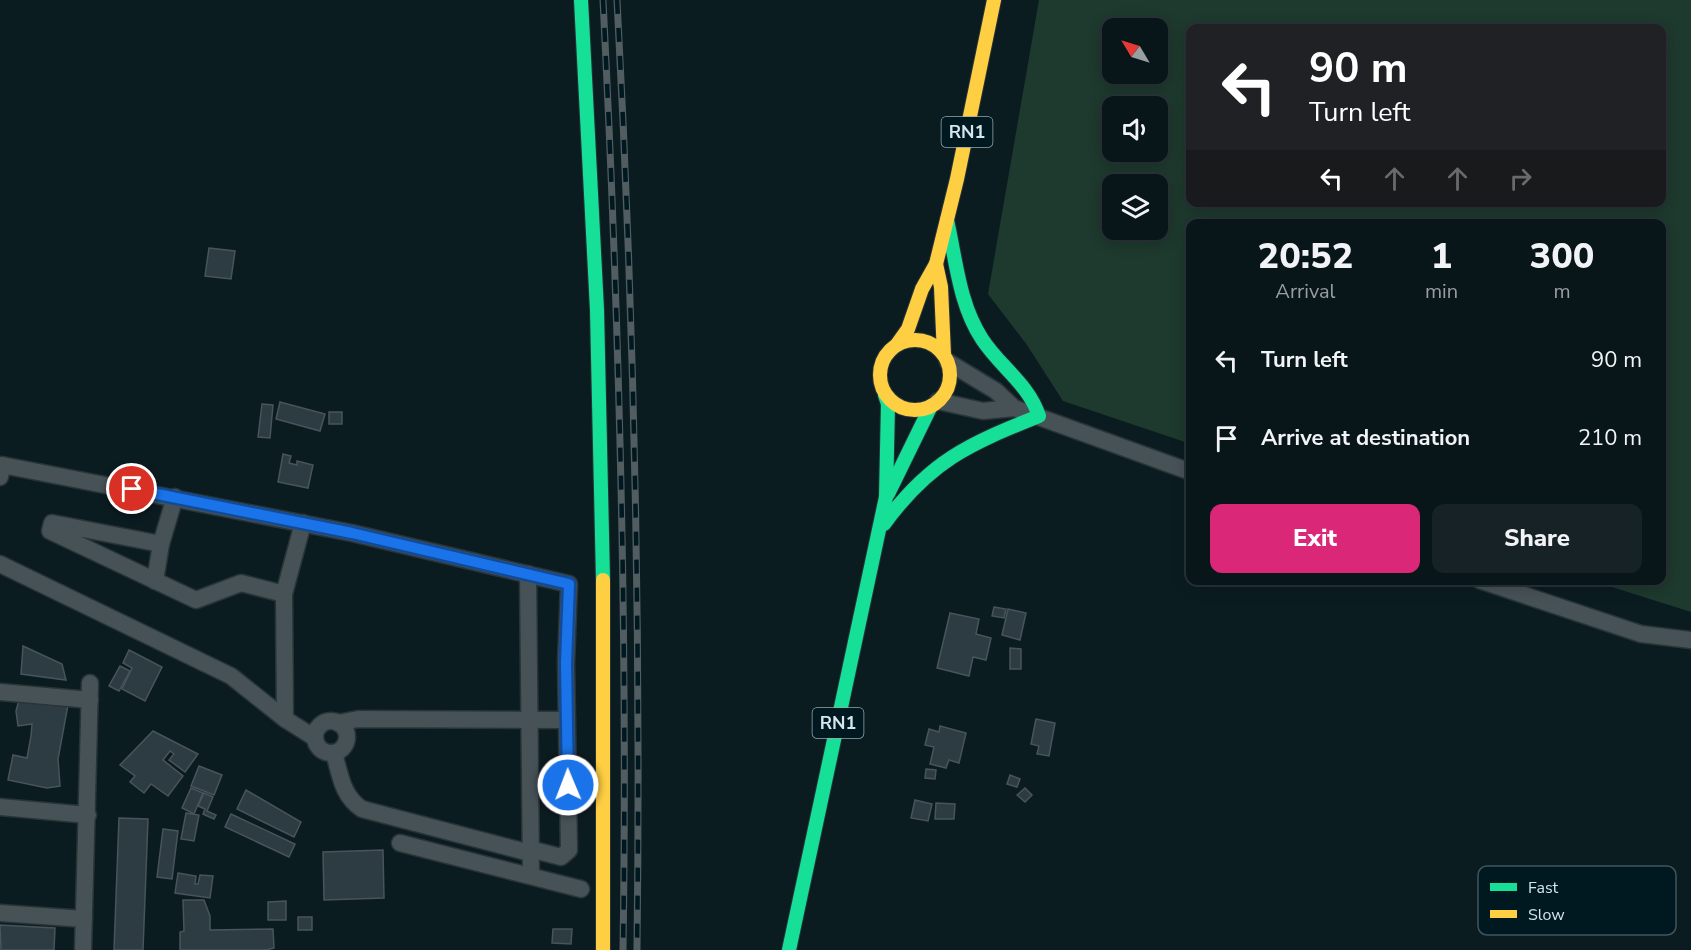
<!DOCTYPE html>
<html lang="en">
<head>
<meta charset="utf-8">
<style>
  :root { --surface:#081519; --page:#162226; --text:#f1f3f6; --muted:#989fa2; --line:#293438; --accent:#db2777 }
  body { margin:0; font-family:"Nunito Sans",sans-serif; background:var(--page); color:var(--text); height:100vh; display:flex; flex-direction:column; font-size:22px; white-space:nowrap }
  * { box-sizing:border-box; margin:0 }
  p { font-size:20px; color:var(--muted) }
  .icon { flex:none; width:33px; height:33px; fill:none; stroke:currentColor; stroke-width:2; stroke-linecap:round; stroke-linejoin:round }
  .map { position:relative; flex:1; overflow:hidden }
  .sheet { position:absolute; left:1186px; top:219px; width:480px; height:366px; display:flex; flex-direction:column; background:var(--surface); border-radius:12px; box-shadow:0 3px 15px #0003,0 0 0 2px var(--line) }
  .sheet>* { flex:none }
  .guide { position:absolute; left:1186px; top:24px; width:480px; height:183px; border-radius:12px; box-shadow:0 3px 15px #0003,0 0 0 2px var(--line); background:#202124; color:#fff; overflow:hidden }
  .needle { width:39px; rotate:308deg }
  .controls { position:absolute; left:1102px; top:18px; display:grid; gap:12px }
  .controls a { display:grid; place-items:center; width:66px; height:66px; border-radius:12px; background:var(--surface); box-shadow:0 3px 15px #0003,0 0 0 2px var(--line); font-size:30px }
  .pin { position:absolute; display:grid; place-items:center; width:51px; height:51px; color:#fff; margin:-26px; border:3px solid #fff; border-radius:50%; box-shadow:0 2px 6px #0007 }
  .me { position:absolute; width:66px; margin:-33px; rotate:359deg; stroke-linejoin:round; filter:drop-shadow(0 0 4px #0008) }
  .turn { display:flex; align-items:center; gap:21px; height:126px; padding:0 24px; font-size:27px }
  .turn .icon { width:78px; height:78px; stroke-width:2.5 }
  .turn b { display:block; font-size:42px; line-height:51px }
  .lanes { display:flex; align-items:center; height:57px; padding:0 24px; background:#0003; justify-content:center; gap:30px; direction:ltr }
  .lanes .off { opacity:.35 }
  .eta { display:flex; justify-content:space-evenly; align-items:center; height:102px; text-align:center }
  .eta b { font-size:36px; font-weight:800; line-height:42px }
  .action { display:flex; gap:12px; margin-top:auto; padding:12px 24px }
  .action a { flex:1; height:69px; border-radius:12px; background:var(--accent); color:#fff; font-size:24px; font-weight:800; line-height:69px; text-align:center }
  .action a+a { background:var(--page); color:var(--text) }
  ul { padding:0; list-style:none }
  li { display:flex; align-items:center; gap:18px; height:78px; padding:0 24px }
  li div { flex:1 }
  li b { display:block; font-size:22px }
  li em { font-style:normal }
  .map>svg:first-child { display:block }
</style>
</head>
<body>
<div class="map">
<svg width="1691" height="950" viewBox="0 0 1691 950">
  <rect width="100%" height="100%" fill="#0b1c21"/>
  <path fill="#1e392e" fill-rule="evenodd" d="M1039 0H1691V612L1593 581 1662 580V224H1191V444L1063 401 1027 345 988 294ZM1113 28H1158V74H1113ZM1191 28H1662V202H1191ZM1113 106H1158V152H1113ZM1113 184H1158V230H1113Z"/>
  <g fill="#2d3c43" stroke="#48545a" stroke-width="1.5">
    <path d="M209 248 235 251 231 279 205 276Z"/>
    <path d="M280 402 325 414 320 431 276 419Z"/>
    <path d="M262 404 273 405 270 438 258 437Z"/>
    <rect x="329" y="412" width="13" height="12"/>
    <path d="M283 454 291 456 289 463 297 465V461L313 465 308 488 278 482Z"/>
    <path d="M994 607 1006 609 1004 618 992 616Z"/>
    <path d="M1008 609 1026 613 1020 640 1002 635Z"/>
    <path d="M950 613 979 619 976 634 991 638 986 660 973 657 969 676 937 668Z"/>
    <path d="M23 646 62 664 66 680 21 674Z"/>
    <path d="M1010 648 1021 649V669H1010Z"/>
    <path d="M129 650 162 667 145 701 122 689 132 668 123 663Z"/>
    <path d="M120 666 130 671 119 691 109 686Z"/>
    <path d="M19 700 68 705 58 759 60 786 47 788 8 780 13 755 27 758 31 736 32 724 18 726 16 711Z"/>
    <path d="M1036 719 1055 723 1049 756 1037 754 1039 746 1031 744Z"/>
    <path d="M940 726 966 733 959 763 949 760 946 768 930 764 934 747 925 745 929 729 939 732Z"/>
    <path d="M153 731 198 754 185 772 169 760 174 754 170 751 163 760 183 776 168 796 151 784 144 793 130 782 135 776 120 765Z"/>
    <path d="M199 766 222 775 214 795 191 786Z"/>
    <path d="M926 769 936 770 935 779 925 778Z"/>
    <path d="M1010 775 1020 779 1017 787 1007 784Z"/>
    <path d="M191 788 203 793 194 814 182 808Z"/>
    <path d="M1025 788 1032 795 1025 802 1017 795Z"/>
    <path d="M246 790 301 822 294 837 237 809Z"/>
    <path d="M204 793 213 797 207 811 216 815 214 819 203 814 205 809 198 806Z"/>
    <path d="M915 800 932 804 928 821 911 818Z"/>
    <path d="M936 803 955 804 954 819H935Z"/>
    <path d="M186 813 199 815 194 841 181 839Z"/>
    <path d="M231 814 295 844 289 857 225 827Z"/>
    <path d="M119 818 148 819 143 950H114Z"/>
    <path d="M163 829 178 831 172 879 157 877Z"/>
    <path d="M383 850 384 898 324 900 323 852Z"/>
    <path d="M178 873 196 876 195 884H198L200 875 213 876 210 898 175 893Z"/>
    <path d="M183 900H204L210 916V930L273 929 274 948 266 950H180V932L184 931Z"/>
    <path d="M286 901V920H268V902Z"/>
    <rect x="298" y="917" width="14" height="13"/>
    <path d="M0 925 55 928 54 950H1Z"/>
    <path d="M553 929H572L571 944 552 943Z"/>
  </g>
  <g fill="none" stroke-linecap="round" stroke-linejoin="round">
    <defs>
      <g id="street">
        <path d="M948 362 996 391 1014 408"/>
        <path d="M938 401 983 411 1014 408 1191 472"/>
        <path d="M0 477 2 465 352 533 569 584 566 663 569 850 561 857 530 849"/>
        <path d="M161 544 52 523 50 531 196 600 241 583 284 594"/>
        <path d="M0 564 231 676 285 719 315 738"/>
        <path d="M528 574 531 875"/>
        <path d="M1479 580 1641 634 1691 640"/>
        <path d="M155 581 161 544 175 497"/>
        <path d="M0 692 90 700"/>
        <path d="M285 719 284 594 303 523"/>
        <circle cx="331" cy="737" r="16"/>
        <path d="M338 723 358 719 567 720"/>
        <path d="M334 753C340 774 342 796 362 809L530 853"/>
        <path d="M0 807 88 815"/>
        <path d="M400 843 581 889"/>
        <path d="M0 913 84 919"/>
        <path d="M83 950 90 683"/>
      </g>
      <g id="fast">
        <path d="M581 0 597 310 603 580"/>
        <path d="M888 494 931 406"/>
        <path d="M884 524C930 461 969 444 1039 416 1028 383 1000 367 982 339 959 304 956 260 947 220"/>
        <path d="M789 950 886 497 888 404 885 395"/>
      </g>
      <g id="slow">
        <path d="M936 264 941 287 944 355"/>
        <circle cx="915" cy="375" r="35"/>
        <path d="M898 343 908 329 922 289 936 264 957 179 994 0"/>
        <path d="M603 950V580"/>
      </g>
    </defs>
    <use href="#street" stroke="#293437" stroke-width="19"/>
    <use href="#fast" stroke="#293437" stroke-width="16"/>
    <use href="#slow" stroke="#293437" stroke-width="16"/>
    <use href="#street" stroke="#475257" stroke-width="16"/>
    <use href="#fast" stroke="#16e098" stroke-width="14"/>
    <use href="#slow" stroke="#ffcf43" stroke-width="14"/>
    <defs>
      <g id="rail">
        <path d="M603 0C619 316 628 633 623 950"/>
        <path d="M617 0C634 316 641 633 637 950"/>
      </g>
    </defs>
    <use href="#rail" stroke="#515d61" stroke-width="7"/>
    <use href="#rail" stroke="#001820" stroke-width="4.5" stroke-dasharray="14" stroke-linecap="butt"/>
  </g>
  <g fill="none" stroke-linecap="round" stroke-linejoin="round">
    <defs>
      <path id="route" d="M132 489 352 533 569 584 566 663 568 785"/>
    </defs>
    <use href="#route" stroke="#114b97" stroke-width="15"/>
    <use href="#route" stroke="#1a73e8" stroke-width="10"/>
  </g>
  <g text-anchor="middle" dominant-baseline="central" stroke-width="6" stroke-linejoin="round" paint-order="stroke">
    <g fill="#001820" stroke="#94a8ae" stroke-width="1.5">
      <rect x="941.5" y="117" width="51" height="30" rx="4.5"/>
      <rect x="812.5" y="708" width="51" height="30" rx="4.5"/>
    </g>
    <g font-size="18" font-weight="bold" fill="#d4e5eb">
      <text x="967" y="132">RN1</text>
      <text x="838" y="723">RN1</text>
    </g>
  </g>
  <rect x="1478" y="866" width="198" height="69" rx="9" fill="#001820" stroke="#40565d" stroke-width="1.5"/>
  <rect x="1490" y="883" width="27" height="8" fill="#16e098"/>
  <rect x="1490" y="910" width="27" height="8" fill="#ffcf43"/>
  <g font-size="16" fill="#d4e5eb">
    <text x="1528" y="893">Fast</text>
    <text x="1528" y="920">Slow</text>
  </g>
</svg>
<div class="controls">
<a><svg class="needle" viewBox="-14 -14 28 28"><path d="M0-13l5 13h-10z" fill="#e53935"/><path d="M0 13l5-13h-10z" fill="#989fa2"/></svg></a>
<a><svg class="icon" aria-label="sound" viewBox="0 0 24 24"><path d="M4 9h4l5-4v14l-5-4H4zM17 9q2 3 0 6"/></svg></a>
<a><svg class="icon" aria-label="layers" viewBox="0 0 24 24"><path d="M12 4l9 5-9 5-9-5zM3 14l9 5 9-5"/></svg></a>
</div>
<div class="pin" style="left:132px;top:489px;background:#d93025"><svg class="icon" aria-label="arrive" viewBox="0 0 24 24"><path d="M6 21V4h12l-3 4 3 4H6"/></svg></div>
<svg class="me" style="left:568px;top:785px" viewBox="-20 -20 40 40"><circle r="17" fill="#1a73e8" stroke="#fff" stroke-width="3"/><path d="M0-11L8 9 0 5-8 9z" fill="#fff"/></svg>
<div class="guide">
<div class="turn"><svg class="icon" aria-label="left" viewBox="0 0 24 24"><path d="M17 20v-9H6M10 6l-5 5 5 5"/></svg><div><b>90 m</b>Turn left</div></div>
<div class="lanes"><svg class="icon" aria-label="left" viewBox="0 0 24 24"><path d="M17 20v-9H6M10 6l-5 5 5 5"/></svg><svg class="icon off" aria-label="ahead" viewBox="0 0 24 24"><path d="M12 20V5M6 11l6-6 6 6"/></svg><svg class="icon off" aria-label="ahead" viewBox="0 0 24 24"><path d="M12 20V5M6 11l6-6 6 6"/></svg><svg class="icon off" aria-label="right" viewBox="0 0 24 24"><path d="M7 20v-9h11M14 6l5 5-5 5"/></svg></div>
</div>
<section class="sheet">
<div class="eta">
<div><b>20:52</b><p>Arrival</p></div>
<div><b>1</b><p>min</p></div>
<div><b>300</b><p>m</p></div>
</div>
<ul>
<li><svg class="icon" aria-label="left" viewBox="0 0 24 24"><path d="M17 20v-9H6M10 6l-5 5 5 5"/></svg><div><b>Turn left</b></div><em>90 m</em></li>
<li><svg class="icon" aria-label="arrive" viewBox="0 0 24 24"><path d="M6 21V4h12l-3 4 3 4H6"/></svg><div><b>Arrive at destination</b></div><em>210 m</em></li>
</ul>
<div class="action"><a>Exit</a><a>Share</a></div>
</section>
</div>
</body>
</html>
